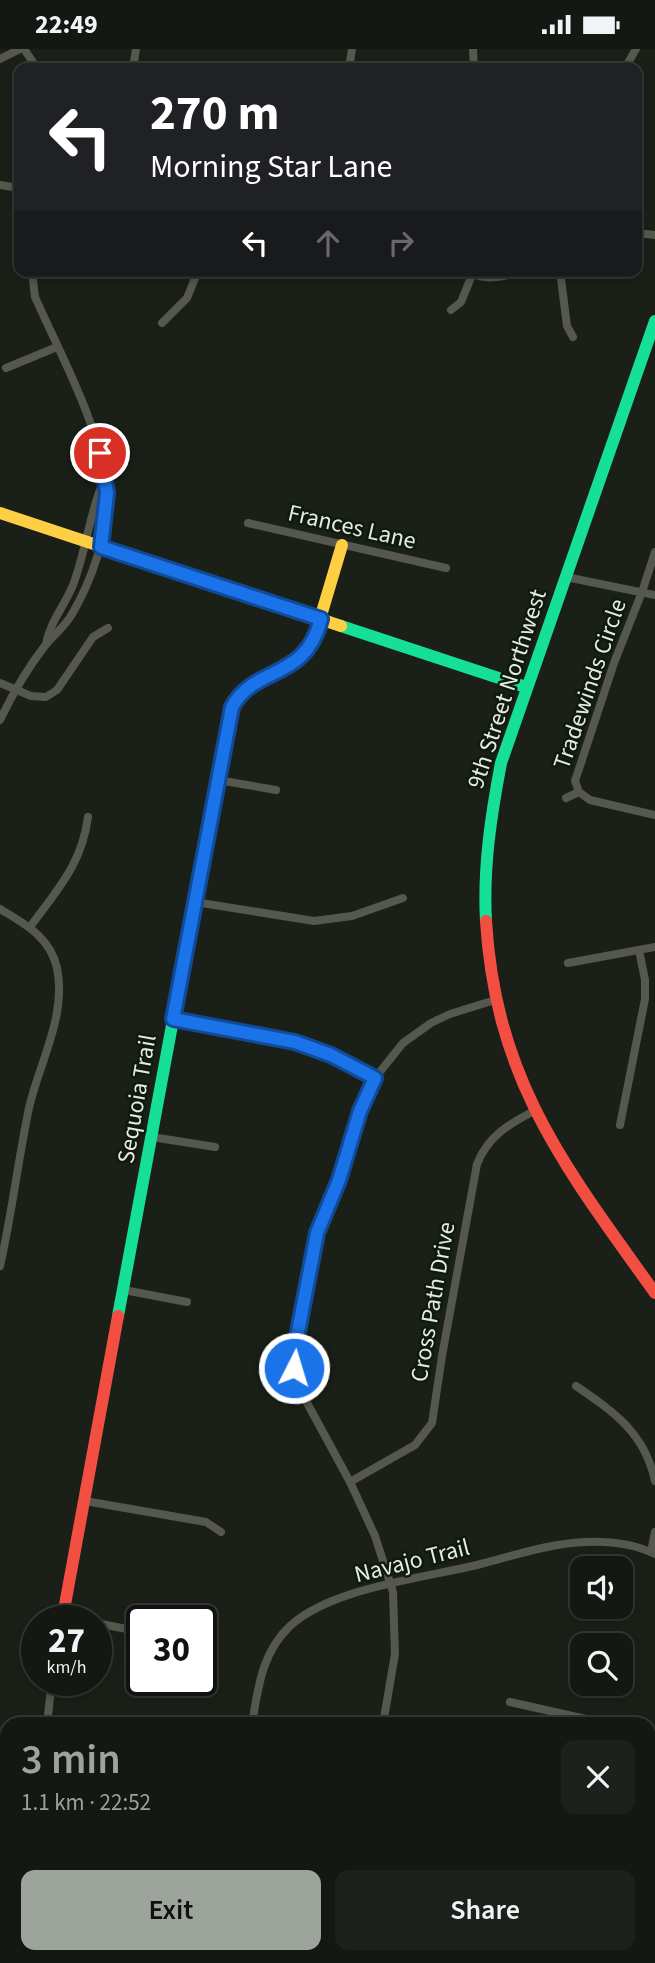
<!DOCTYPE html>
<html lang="en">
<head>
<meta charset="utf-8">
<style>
  :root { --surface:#141812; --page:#1d211b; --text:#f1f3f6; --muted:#9da09f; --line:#333732; --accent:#9da49b }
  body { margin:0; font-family:"Source Sans 3",sans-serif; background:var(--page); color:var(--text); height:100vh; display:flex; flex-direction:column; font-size:26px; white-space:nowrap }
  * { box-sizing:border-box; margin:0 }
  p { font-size:23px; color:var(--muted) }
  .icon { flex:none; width:38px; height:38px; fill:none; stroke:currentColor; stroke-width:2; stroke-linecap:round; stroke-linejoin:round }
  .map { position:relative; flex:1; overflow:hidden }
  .details { position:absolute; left:0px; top:1668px; width:656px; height:247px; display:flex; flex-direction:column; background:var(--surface); border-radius:21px 21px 0 0; box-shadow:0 4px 10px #0003,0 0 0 2px var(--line) }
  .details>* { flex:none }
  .hud { position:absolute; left:14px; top:14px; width:628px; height:214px; border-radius:14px; box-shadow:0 4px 10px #0003,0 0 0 2px var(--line); background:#202124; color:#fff; overflow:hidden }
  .tools { position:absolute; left:570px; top:1507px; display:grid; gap:14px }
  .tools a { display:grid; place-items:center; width:63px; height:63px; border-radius:14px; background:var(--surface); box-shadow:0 4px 10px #0003,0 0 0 2px var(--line); font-size:35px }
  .speed { position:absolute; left:21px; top:1556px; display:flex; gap:14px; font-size:35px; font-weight:700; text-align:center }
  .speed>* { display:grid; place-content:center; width:91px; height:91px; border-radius:50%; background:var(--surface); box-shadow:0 4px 10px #0003,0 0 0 2px var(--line); line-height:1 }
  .speed small { font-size:18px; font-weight:400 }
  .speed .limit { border:4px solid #111; border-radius:10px; background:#fff; color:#111 }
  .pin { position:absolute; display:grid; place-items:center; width:60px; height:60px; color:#fff; margin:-30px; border:4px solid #fff; border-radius:50%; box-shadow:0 2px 7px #0007 }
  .me { position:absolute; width:77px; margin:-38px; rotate:5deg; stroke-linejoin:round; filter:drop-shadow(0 0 5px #0008) }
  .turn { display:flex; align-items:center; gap:24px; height:147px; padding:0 21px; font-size:32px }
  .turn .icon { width:91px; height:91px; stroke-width:2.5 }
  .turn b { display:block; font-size:49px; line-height:60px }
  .lanes { display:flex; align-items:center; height:66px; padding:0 21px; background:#0003; justify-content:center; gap:35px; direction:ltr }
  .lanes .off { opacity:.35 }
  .round { display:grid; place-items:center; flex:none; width:74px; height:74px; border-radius:14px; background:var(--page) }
  .headline { display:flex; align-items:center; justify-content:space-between; height:119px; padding:0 21px }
  h1 { font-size:42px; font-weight:600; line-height:52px; color:var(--accent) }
  .action { display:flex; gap:14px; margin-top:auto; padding:14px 21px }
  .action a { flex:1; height:80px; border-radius:14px; background:var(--accent); color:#111; font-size:28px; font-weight:600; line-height:80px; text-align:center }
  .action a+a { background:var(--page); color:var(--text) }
  .status { display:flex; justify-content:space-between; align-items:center; height:49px; padding:0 35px; background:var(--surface); direction:ltr }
  .status svg { height:19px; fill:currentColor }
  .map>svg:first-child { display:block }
</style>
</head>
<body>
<div class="status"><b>22:49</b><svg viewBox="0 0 49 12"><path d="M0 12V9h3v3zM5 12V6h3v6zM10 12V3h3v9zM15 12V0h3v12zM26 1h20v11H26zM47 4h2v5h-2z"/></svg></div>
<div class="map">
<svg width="655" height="1914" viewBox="0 0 655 1914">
  <rect width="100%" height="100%" fill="#1a2018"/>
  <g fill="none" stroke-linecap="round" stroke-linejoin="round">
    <g stroke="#56574d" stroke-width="8">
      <path d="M24 0 37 19"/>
      <path d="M473 0 474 19"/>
      <path d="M0 10 20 0"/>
      <path d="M133 19 136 0"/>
      <path d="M236 19V16"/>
      <path d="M349 19 352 0"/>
      <path d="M625 19 636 0"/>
      <path d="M0 136 19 139"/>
      <path d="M637 184 655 186"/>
      <path d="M465 222C485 232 502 229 521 222"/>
      <path d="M560 222 567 277 573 288"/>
      <path d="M451 261 461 253 472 226"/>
      <path d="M162 274 187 249 198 222"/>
      <path d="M6 319 57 298"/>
      <path d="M248 474 446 519"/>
      <path d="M655 503 642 543 614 614 575 732 579 743 590 751 655 766"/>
      <path d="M566 528 655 546"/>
      <path d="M46 595C50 573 65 556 73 536 86 502 90 461 104 431"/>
      <path d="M0 634 31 647 46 648 57 641 93 588 108 579"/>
      <path d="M0 671C12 646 27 620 44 598 53 586 64 579 72 565 90 535 111 479 107 443 100 376 62 309 35 248L32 222"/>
      <path d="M218 731 276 741"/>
      <path d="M566 749 579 743"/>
      <path d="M195 853 314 872 352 867 403 849"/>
      <path d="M0 860C25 875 50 888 57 919 67 967 39 1014 29 1059 18 1111 12 1165 0 1217"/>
      <path d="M30 878C57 841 82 815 88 768"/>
      <path d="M568 914 655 898"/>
      <path d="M173 969 295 993 331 1006 375 1029"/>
      <path d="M620 1076 645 950V931L639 901"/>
      <path d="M152 1088 215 1098"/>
      <path d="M124 1241 187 1253"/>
      <path d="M576 1337C614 1363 645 1384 655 1432"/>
      <path d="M350 1433 415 1396 432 1374 442 1307 477 1115C488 1087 509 1075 534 1062"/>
      <path d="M85 1452 206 1473 221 1483"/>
      <path d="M651 1503 655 1483"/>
      <path d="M63 1568 83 1572"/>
      <path d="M96 1574 142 1583"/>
      <path d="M510 1653 608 1675"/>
      <path d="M47 1675 52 1631"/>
      <path d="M252 1675C258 1639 262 1603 290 1577 331 1539 423 1529 477 1516 513 1507 550 1494 587 1493 610 1492 634 1495 655 1505"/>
      <path d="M383 1675 395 1605 393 1543 375 1487 350 1433 299 1339 294 1319 296 1293 317 1184 339 1131 360 1062 375 1029 403 994 431 974 450 965 495 951"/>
      <path d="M649 1681 655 1683"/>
      <path d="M0 1776 7 1773"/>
      <path d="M81 1914 82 1908"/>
      <path d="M209 1914 210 1908"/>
      <path d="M338 1914 339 1908"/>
      <path d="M584 1914 585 1908"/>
    </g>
    <g stroke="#16e098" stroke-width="12">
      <path d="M341 577 526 638"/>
      <path d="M486 872C483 819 491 766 501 714L655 272"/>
      <path d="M118 1267 230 664C248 628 287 629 309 598"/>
    </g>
    <g stroke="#ffcf43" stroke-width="12">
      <path d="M0 464 341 577"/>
      <path d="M309 598 317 580 342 496"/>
    </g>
    <g stroke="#f24e42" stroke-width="12">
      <path d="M486 872C496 1033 566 1119 655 1244"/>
      <path d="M62 1572 118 1267"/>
    </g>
  </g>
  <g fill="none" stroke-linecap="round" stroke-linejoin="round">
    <defs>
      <path id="route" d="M100 404 107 444 101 498 321 570C305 633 256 615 232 658L173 970 295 993 331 1006 375 1029 360 1062 339 1131 317 1184 296 1293 294 1319"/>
    </defs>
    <use href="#route" stroke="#114b97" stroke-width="18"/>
    <use href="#route" stroke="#1a73e8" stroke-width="12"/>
  </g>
  <g text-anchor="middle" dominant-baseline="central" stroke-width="5" stroke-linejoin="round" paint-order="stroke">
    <g font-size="24" fill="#e4ebe2" stroke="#0f1a0c">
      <text transform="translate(352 478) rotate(13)">Frances Lane</text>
      <text transform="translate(590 635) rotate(-71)">Tradewinds Circle</text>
      <text transform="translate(507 640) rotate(-72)">9th Street Northwest</text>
      <text transform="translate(137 1050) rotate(-80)">Sequoia Trail</text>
      <text transform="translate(433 1253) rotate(-80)">Cross Path Drive</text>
      <text transform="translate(412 1512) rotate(-14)">Navajo Trail</text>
    </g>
  </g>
</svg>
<div class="tools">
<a><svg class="icon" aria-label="sound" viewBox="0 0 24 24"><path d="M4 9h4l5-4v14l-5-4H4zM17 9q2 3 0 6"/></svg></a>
<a><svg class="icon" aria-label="search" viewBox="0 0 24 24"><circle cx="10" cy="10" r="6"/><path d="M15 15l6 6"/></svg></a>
</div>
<div class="speed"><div>27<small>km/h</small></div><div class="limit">30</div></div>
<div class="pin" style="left:100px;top:404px;background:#d93025"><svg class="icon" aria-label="arrive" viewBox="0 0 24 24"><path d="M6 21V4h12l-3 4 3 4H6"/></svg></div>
<svg class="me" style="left:294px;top:1319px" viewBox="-20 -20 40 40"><circle r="17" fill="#1a73e8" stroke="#fff" stroke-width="3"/><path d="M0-11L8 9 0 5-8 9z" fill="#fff"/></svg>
<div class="hud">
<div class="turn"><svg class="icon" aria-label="left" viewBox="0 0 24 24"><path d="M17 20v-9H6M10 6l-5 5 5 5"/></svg><div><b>270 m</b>Morning Star Lane</div></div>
<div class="lanes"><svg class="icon" aria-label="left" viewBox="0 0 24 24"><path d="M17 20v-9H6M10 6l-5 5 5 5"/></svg><svg class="icon off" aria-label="ahead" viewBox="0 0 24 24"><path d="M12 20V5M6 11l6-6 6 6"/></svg><svg class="icon off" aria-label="right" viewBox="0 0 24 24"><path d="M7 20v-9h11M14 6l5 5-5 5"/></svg></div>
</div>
<section class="details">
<div class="headline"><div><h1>3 min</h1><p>1.1 km · 22:52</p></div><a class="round"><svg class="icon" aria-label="close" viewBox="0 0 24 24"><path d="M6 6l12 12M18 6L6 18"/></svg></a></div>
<div class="action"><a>Exit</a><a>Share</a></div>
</section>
</div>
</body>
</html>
